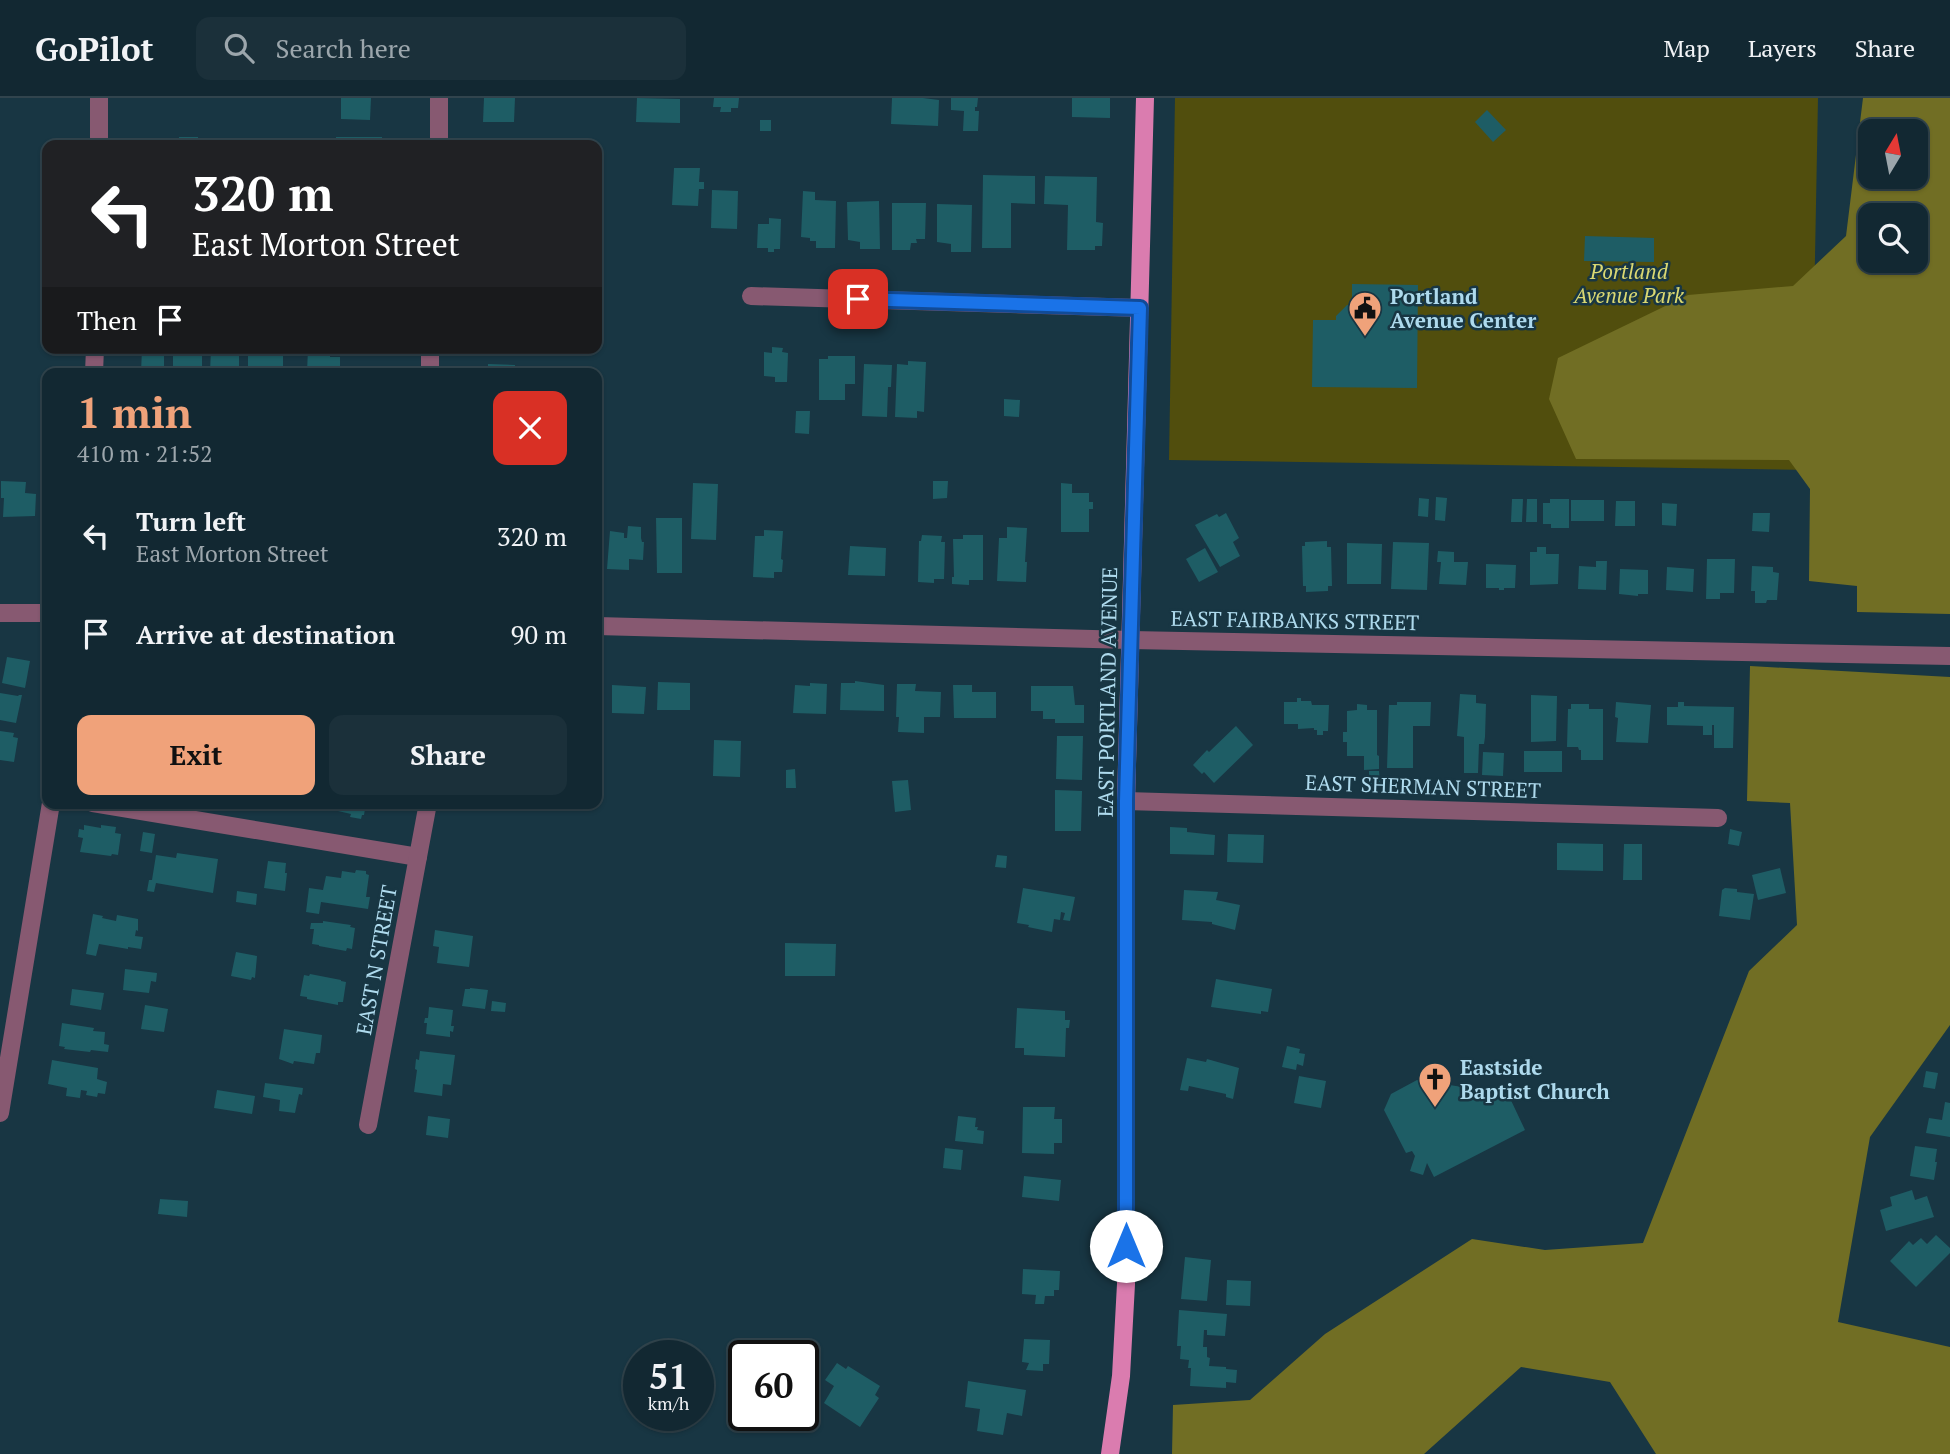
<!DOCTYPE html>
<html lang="en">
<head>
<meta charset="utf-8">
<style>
  :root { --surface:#122832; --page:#1b303a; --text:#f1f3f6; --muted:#9ca6ac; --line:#31444d; --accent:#f0a27a }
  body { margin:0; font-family:"PT Serif",serif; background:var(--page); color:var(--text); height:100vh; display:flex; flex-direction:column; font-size:26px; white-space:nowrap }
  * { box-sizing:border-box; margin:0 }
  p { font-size:23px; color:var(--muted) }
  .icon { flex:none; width:38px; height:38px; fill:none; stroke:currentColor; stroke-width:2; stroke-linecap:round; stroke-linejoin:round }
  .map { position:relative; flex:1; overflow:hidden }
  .side { position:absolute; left:42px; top:270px; width:560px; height:441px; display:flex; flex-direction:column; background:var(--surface); border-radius:14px; box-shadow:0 2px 5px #0004,0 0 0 2px var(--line) }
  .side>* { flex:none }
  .hud { position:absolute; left:42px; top:42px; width:560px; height:214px; border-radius:14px; box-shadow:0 2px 5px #0004,0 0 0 2px var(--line); background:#202124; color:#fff; overflow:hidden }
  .needle { width:46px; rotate:10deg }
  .fabs { position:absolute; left:1858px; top:21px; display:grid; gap:14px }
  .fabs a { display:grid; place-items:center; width:70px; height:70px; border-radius:14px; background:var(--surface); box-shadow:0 2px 5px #0004,0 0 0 2px var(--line); font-size:35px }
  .speed { position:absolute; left:623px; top:1242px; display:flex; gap:14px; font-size:35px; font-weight:700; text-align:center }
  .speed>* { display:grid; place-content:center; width:91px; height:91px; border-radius:50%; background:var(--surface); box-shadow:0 2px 5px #0004,0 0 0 2px var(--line); line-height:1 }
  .speed small { font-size:18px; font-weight:400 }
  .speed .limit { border:4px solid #111; border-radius:10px; background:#fff; color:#111 }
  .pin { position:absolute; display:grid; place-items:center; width:60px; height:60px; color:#fff; margin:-30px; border-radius:14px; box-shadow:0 4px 10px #0006 }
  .me { position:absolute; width:77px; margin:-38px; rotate:0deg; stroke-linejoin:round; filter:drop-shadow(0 0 5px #0008) }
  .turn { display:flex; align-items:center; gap:24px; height:147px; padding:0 35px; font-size:32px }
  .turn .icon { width:91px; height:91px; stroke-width:2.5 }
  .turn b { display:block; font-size:49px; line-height:60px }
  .then { display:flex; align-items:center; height:66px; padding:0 35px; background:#0003; gap:14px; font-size:26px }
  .round { display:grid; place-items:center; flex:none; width:74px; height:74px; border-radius:14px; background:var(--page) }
  .overview { display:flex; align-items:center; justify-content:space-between; height:119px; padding:0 35px }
  h1 { font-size:42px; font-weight:800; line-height:52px; color:var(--accent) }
  .button { display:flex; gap:14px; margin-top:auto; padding:14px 35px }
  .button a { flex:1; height:80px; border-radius:14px; background:var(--accent); color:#111; font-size:28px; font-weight:800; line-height:80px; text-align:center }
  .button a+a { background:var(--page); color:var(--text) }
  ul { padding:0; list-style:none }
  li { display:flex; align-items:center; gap:21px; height:98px; padding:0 35px }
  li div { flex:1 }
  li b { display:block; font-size:26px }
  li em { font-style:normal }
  header { display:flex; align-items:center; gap:42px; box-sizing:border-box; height:98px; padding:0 35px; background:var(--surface); border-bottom:2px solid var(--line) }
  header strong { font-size:33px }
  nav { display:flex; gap:38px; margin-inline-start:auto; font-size:24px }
  .search { width:490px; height:63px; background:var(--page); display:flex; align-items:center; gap:18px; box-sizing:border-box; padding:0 24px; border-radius:14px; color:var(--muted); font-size:26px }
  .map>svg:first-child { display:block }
</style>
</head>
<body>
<header>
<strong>GoPilot</strong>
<div class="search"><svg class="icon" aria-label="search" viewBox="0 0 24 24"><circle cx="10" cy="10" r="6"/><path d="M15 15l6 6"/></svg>Search here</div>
<nav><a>Map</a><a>Layers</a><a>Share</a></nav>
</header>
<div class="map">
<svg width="1950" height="1356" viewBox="0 0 1950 1356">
  <rect width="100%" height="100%" fill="#183643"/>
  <path fill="#514e0d" d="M1175 0H1818L1811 372 1169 362Z"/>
  <g fill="#716e24" fill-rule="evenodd">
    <path d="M1863 0H1950V516L1857 514V488L1809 483 1810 391 1789 362 1576 361 1549 301 1558 260 1688 197 1793 188 1846 138ZM1871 33H1916V79H1871ZM1871 117H1916V163H1871Z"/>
    <path d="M1750 568 1950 579V927L1870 1039 1838 1224 1950 1249V1356H1656L1610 1284 1521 1269 1424 1356H1172L1173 1307 1250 1302 1325 1236 1472 1141 1545 1152 1643 1145 1749 873 1797 827 1790 705 1747 703Z"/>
  </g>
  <g fill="#1e5d65">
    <path d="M341 0H371L370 22 341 21Z"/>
    <path d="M484 0H515L514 24H483Z"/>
    <path d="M637 0 680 1V25L636 24Z"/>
    <path d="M714 0H739L738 10H731V14H720L721 9H713Z"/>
    <path d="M892 0H923L939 2 938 28 891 26Z"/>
    <path d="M951 0H978L977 9H975V13H979L978 33H963L964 13 951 12Z"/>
    <path d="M1072 0H1110V20L1072 19Z"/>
    <path d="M1487 12 1506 32 1493 44 1475 24Z"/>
    <rect x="760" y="22" width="11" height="11"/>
    <rect x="179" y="39" width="19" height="8"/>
    <rect x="336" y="39" width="46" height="8"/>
    <rect x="316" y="40" width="19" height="7"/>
    <rect x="495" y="40" width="25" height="7"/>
    <path d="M674 70H700L699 84H704V91H699L698 108 672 107Z"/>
    <path d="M983 77 1035 78V106L1011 105V150H982Z"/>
    <path d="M1045 78 1097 79 1096 124 1103 125 1102 148H1095V152H1067L1068 107 1044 106Z"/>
    <path d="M712 92 738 93 737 131 711 130Z"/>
    <path d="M803 93 815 94V102L836 103 835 150H816V143H810V140L801 139Z"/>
    <path d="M879 103 880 151H860V144L848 142 847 104Z"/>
    <path d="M892 105H926L925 141H916L917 145H911L910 152H892Z"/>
    <path d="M937 106 972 107 971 154H951V146L937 144Z"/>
    <path d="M769 120 781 121 780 151H774V154H768V150H757L758 126H769Z"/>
    <path d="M1585 138 1654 140V164L1584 163Z"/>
    <path d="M1352 186 1418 187 1417 290 1312 289 1313 222H1336V218L1347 207 1352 208Z"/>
    <path d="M772 249 783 250 782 254 788 255 787 284H775V279L764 278V254L772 255Z"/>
    <path d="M142 250H164V275H141Z"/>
    <rect x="173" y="250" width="29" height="25"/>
    <path d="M211 250H239V275H210Z"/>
    <rect x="248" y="250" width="35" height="25"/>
    <path d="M308 250H330V259H340V275H307Z"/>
    <path d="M828 258H855V286H845V302H819V261H828Z"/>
    <path d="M908 263 926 264 924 314 917 313V320L895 319 897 266 908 267Z"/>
    <path d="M488 266 515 267V275H488Z"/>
    <path d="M864 266 892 267 891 289H888L887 319 862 318Z"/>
    <path d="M1004 301 1020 302 1019 319 1004 318Z"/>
    <path d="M796 313H810L809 336 795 335Z"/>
    <path d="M1 383 26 384 25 395 36 396 35 418 3 419 4 400H1Z"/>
    <path d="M933 383H948L947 400 933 401Z"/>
    <path d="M693 385 718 386 716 442 691 441Z"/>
    <path d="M1061 385 1072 386V395H1089V404H1093V411H1089V434H1061Z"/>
    <path d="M1436 399 1447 400 1445 423 1435 422Z"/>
    <path d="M1419 400 1429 401 1428 419 1418 418Z"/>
    <path d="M1512 401H1523L1522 424H1511Z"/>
    <path d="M1527 401H1537V424H1526Z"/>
    <path d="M1550 401H1569V430H1551V426H1543V405H1550Z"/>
    <rect x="1571" y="402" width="33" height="21"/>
    <path d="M1616 403H1635V428H1615Z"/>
    <path d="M1662 405 1677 406 1676 428 1662 427Z"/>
    <path d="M1226 415 1239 440 1233 444 1240 458 1220 469 1195 427 1217 416 1219 419Z"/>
    <path d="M1753 415H1770L1769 434 1752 433Z"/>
    <path d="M656 420H682V475H657Z"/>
    <path d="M628 428 641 429V440L642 444H644L643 462 629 461V472L607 471 610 433 624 435V440H627Z"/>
    <path d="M1007 429 1027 430 1025 464H1027L1026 484 997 483 999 440H1007Z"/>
    <path d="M764 432 783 433 781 461 783 462 782 474H774V480L753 479 755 438H764Z"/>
    <path d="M922 437 942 438 941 444H945L944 481H934V485L918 484 919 443H921Z"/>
    <path d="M963 437H983V482H969V487L952 486V479H954L953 441H963Z"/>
    <path d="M1327 443V449H1331L1332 488H1328V493L1306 494V488H1303L1302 448H1305V444Z"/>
    <path d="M1393 444 1429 445 1427 492 1391 491Z"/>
    <path d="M1347 445 1382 446 1381 486H1347Z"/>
    <path d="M850 448 886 450 885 478 848 477Z"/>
    <path d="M1537 449H1546V456H1559L1558 486 1530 487V454H1537Z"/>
    <path d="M1205 450 1218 474 1199 484 1186 461Z"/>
    <path d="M1438 453 1454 454V464H1468L1466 487 1439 486 1441 464H1437Z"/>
    <path d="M1707 461H1735L1734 495H1720V501H1706Z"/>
    <path d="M1596 463H1607L1606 492 1578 491 1579 468 1596 469Z"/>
    <path d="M1486 466 1516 467 1515 490H1504V492H1499V490H1486Z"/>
    <path d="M1752 468 1773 469V474L1779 475 1777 502H1767L1766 505H1755V493H1751Z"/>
    <path d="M1667 469 1694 471 1693 494 1666 492Z"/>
    <path d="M1620 471 1648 472V496H1638V498L1619 496Z"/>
    <path d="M7 559 30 563 25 590 2 585Z"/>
    <rect x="597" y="582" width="4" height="29"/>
    <path d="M855 583 884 587V613L840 612 841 585H855Z"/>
    <path d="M658 584 690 585V612H657Z"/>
    <path d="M810 585 827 586 826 616 793 615 795 587 810 588Z"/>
    <path d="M897 586H916L915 593 941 594 940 619H924V635L898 634 899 619H896Z"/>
    <path d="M612 587 646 589 644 616 612 615Z"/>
    <path d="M953 587H972V594H996V620H954Z"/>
    <path d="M1031 588H1073L1075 607H1084V625H1055V621H1043V613H1031Z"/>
    <path d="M0 595 18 598 19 597H22L16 625 0 622Z"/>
    <path d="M1460 596 1476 597V605L1486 606 1485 639 1484 646H1479L1478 675H1464V639L1457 638Z"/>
    <path d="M1531 597 1557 598 1556 643 1531 644Z"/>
    <path d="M1297 600H1301V603H1311L1312 607H1329L1328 633H1323V637H1317V632H1314V630L1298 631V626H1284V604H1297Z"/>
    <path d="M1397 604H1431L1430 628H1413V670H1387L1389 607H1397Z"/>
    <path d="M1616 604 1651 607 1648 645 1616 644 1618 620 1615 619Z"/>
    <path d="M1678 604H1684V608L1734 609 1733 650H1714V627H1712V637H1703V628L1667 627V609H1678Z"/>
    <path d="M1357 606 1367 607V612H1377V657L1379 658V671L1364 672V658H1347V644H1343V634H1347V613L1357 612Z"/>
    <path d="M1571 606H1589V611H1603V662H1581V652H1579L1578 649H1567L1568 611H1571Z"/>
    <path d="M1236 628 1253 647 1214 685 1204 674 1202 676 1193 667 1207 652 1209 654Z"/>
    <path d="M0 633 14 635 13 639 18 640 14 664 0 662Z"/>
    <path d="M1057 638H1083L1082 682 1056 681Z"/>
    <path d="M714 642 741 643 740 679 713 678Z"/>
    <rect x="1524" y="653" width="38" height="21"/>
    <path d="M1483 654 1504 655 1503 678 1482 677Z"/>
    <path d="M795 671 796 690H786V672Z"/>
    <path d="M1369 673H1379L1380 686H1369Z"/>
    <path d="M908 682 911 712 895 714 892 683Z"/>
    <path d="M1055 692 1082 693 1081 733H1055Z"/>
    <path d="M340 705H366L364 717H362L361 721 350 719 351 716 338 713Z"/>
    <path d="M84 727 101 730V727L116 729 115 735 121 736 118 757 112 756 111 758 80 754 83 740 78 739 79 731 84 732Z"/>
    <path d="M1170 729 1187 730V734L1215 737 1214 757 1170 756Z"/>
    <path d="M1730 731 1742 734 1739 748 1728 746Z"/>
    <path d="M143 734 155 736 152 755 140 753Z"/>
    <path d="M1228 736 1264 737 1263 765 1227 764Z"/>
    <path d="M1557 745 1603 746V773L1557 772Z"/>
    <path d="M1624 746H1642V782H1623Z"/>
    <path d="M177 755 218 761 213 795 156 785 154 794 147 793 149 782H152L156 757 176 760Z"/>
    <path d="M997 757 1007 758 1006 770 995 769Z"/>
    <path d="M268 763 286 765 285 775H287L285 793 264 790Z"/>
    <path d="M1780 770 1786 795 1758 802 1752 777Z"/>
    <path d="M356 772 366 773V776L369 777 366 799H370L368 811 321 804 319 816 306 814 309 790 323 792 326 778 341 780 342 773 355 775Z"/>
    <path d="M1023 790 1075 799 1070 823 1063 822 1065 815 1061 814 1060 822 1054 821 1052 834 1028 829 1029 827 1017 825Z"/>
    <path d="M1725 790 1737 791V794L1754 796 1750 822 1719 818 1722 792Z"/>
    <path d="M1184 792 1218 794 1216 802 1240 807 1235 832 1212 826V824L1182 822Z"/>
    <path d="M237 793 257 796 256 807 236 804Z"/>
    <path d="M93 816 103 818 102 820 116 823 117 817 138 821V833L136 832 135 838 143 839 141 851 128 849V851L99 846 96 858 86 856Z"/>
    <path d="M323 823 351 827 350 829 355 830 352 851 347 850 346 853 319 848V847L312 846 314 831H310L311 825H323Z"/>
    <path d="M435 832 473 838 469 869 437 865 439 849 433 848Z"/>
    <path d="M785 845 836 846 835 878H785Z"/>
    <path d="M236 854 257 858 255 880 252 879 251 882 231 878Z"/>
    <path d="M125 871 157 875 156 884 151 883 149 895 123 892Z"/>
    <path d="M310 876 341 882V883L346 884 343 904H338V907L307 901V899L300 898 304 877 309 878Z"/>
    <path d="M1216 881 1272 891 1268 914 1261 913V916L1211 909Z"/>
    <path d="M470 890 488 892 485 911 462 908 465 891H470Z"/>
    <path d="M72 891 104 895 101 912 70 907Z"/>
    <path d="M492 903 506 905 505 914 491 913Z"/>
    <path d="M145 907 168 911 164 934 141 931Z"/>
    <path d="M429 909 453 912 451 928H454L453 934 450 933V939L426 936 427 925H424L425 920H428Z"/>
    <path d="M1017 910 1065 913V922H1070L1069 930H1066L1065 959 1024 957V950H1015Z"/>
    <path d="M62 925 94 930 93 933 105 934 104 946 109 947 108 954 91 952 90 954 64 951 65 949 59 948Z"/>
    <path d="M284 931 322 937 320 955H316L314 966 294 963 293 966 279 961Z"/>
    <path d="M1287 948 1300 951 1299 955 1305 956 1303 968 1297 966 1296 972 1282 969Z"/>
    <path d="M420 953 455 957 451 987 443 986 442 998 414 994 417 972 415 971 416 961 419 962Z"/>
    <path d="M1187 960 1206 964 1207 961 1239 970 1233 1001 1226 999V996L1189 988 1188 993 1180 992Z"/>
    <path d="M52 962 98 970 97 981 107 984 105 996 98 995 97 999 86 997 87 993 81 992 80 1000 66 998 67 990 48 986Z"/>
    <path d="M1926 973 1938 975 1935 991 1923 989Z"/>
    <path d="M1299 978 1326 983 1321 1010 1294 1005Z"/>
    <path d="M1417 982 1508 996 1525 1032 1434 1079 1427 1065 1423 1077 1410 1073 1415 1058 1412 1053 1406 1055 1384 1012 1391 996Z"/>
    <path d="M265 985 303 990 302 997 299 996 295 1015 279 1013 280 1002 263 999Z"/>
    <path d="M217 992 255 998 252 1016 214 1010Z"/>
    <path d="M1945 1004 1950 1005V1039L1926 1035 1929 1020 1942 1022Z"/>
    <path d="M1023 1009H1055L1054 1021H1062V1045H1054V1056L1022 1055Z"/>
    <path d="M428 1018 450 1021 448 1040 426 1037Z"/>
    <path d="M958 1018 976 1020 975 1029H978L977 1032 984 1033 983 1046 955 1043Z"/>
    <path d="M1915 1048 1937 1051 1935 1064H1937L1934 1082 1910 1078Z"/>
    <path d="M945 1050 963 1052 961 1072 943 1070Z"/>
    <path d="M1024 1078 1061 1082 1059 1103 1022 1099Z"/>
    <path d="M1912 1092 1915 1102 1927 1098 1934 1119 1886 1133 1880 1112 1892 1108 1890 1099Z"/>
    <path d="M160 1101 188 1103 187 1119 158 1116Z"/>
    <path d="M1936 1137 1950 1150V1155L1916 1189 1890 1163 1909 1143 1913 1147 1921 1140 1927 1146Z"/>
    <path d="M1185 1159 1211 1162 1207 1203 1181 1201Z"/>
    <path d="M1023 1171 1060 1173 1059 1192H1054V1198H1045L1044 1206H1035L1036 1197 1022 1196Z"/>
    <path d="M1227 1182 1251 1183 1250 1208 1226 1207Z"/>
    <path d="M1179 1212 1227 1216 1225 1238 1207 1237V1232H1204L1203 1249H1207V1259L1210 1260 1209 1268 1226 1269V1271L1237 1272 1236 1285 1226 1284V1290L1190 1288 1191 1270H1188L1189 1262 1180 1261 1181 1248H1177Z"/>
    <path d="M1024 1241 1050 1242 1049 1266H1043V1273L1026 1272 1029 1265 1022 1264Z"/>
    <path d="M837 1265 846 1271 848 1268 880 1288 875 1297 879 1300 860 1329 824 1305 834 1288 825 1282Z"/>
    <path d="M968 1283 1026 1292 1022 1318 1007 1315 1003 1337 977 1333 980 1311 965 1309Z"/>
  </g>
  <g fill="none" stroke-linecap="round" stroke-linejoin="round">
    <g stroke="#875971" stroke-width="18">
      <path d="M99 47V0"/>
      <path d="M439 47V0"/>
      <path d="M751 198 1140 210"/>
      <path d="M94 275 95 250"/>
      <path d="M430 275V250"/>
      <path d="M0 515H47"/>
      <path d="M597 528 1131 542 1950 558"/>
      <path d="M1126 703 1718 720"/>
      <path d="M93 705 418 759"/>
      <path d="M0 1015 51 705"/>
      <path d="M368 1027 428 705"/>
    </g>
    <path stroke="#da7caf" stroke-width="18" d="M1110 1356 1121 1278 1126 1186V703L1145 0"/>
  </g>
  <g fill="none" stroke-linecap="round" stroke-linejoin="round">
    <defs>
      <path id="route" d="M858 201 1140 210 1126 703V1148"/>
    </defs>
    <use href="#route" stroke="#114b97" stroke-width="18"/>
    <use href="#route" stroke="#1a73e8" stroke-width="12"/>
  </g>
  <defs>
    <symbol id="civic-pin" viewBox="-11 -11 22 30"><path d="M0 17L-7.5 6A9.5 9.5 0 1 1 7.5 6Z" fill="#f0a27a" stroke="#183643"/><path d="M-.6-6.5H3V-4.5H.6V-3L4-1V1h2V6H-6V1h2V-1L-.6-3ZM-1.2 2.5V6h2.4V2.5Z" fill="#111"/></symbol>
    <symbol id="church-pin" viewBox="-11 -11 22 30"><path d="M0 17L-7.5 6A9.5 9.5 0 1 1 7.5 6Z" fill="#f0a27a" stroke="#183643"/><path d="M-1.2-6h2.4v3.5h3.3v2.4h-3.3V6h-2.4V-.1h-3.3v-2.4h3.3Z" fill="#111"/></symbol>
  </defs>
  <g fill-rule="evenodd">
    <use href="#civic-pin" x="1346" y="191" width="38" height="52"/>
    <use href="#church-pin" x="1416" y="962" width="38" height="52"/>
  </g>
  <g text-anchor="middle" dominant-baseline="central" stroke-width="5" stroke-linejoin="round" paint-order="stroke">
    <g font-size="21" font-style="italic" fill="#dad872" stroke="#183643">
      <text x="1629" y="173">Portland<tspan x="1629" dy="24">Avenue Park</tspan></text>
    </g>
    <g font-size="21" font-weight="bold" fill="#aedaed" stroke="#183643" text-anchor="start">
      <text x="1390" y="198">Portland<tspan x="1390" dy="24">Avenue Center</tspan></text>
      <text x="1460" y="969">Eastside<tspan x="1460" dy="24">Baptist Church</tspan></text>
    </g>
    <g font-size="21" fill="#aedaed" stroke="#183643">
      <text transform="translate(1295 522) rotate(1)">EAST FAIRBANKS STREET</text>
      <text transform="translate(1107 594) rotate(-89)">EAST PORTLAND AVENUE</text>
      <text transform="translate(1423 688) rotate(2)">EAST SHERMAN STREET</text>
      <text transform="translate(376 862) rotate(-80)">EAST N STREET</text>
    </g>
  </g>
</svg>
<div class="fabs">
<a><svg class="needle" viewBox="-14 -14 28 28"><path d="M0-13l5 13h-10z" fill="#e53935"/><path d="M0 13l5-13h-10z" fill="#9ca6ac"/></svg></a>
<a><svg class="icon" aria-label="search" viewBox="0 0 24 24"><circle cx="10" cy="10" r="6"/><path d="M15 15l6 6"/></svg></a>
</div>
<div class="speed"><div>51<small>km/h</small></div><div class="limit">60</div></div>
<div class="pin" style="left:858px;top:201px;background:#d93025"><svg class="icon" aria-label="arrive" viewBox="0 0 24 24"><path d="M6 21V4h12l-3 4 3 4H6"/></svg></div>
<svg class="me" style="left:1126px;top:1148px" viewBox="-20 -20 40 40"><circle r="19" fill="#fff"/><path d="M0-13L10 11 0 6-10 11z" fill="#1a73e8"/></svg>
<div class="hud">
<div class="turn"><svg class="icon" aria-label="left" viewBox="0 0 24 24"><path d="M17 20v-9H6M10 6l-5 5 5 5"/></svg><div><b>320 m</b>East Morton Street</div></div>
<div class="then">Then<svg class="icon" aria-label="arrive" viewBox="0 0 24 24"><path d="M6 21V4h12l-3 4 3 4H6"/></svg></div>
</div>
<section class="side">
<div class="overview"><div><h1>1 min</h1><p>410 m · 21:52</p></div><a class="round" style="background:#d93025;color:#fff"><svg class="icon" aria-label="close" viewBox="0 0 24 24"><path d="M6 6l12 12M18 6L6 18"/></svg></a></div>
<ul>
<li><svg class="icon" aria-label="left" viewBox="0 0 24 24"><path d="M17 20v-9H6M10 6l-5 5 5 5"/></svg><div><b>Turn left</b><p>East Morton Street</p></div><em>320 m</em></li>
<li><svg class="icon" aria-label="arrive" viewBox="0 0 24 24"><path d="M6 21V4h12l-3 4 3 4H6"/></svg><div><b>Arrive at destination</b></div><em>90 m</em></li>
</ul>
<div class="button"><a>Exit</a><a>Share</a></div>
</section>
</div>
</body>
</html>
